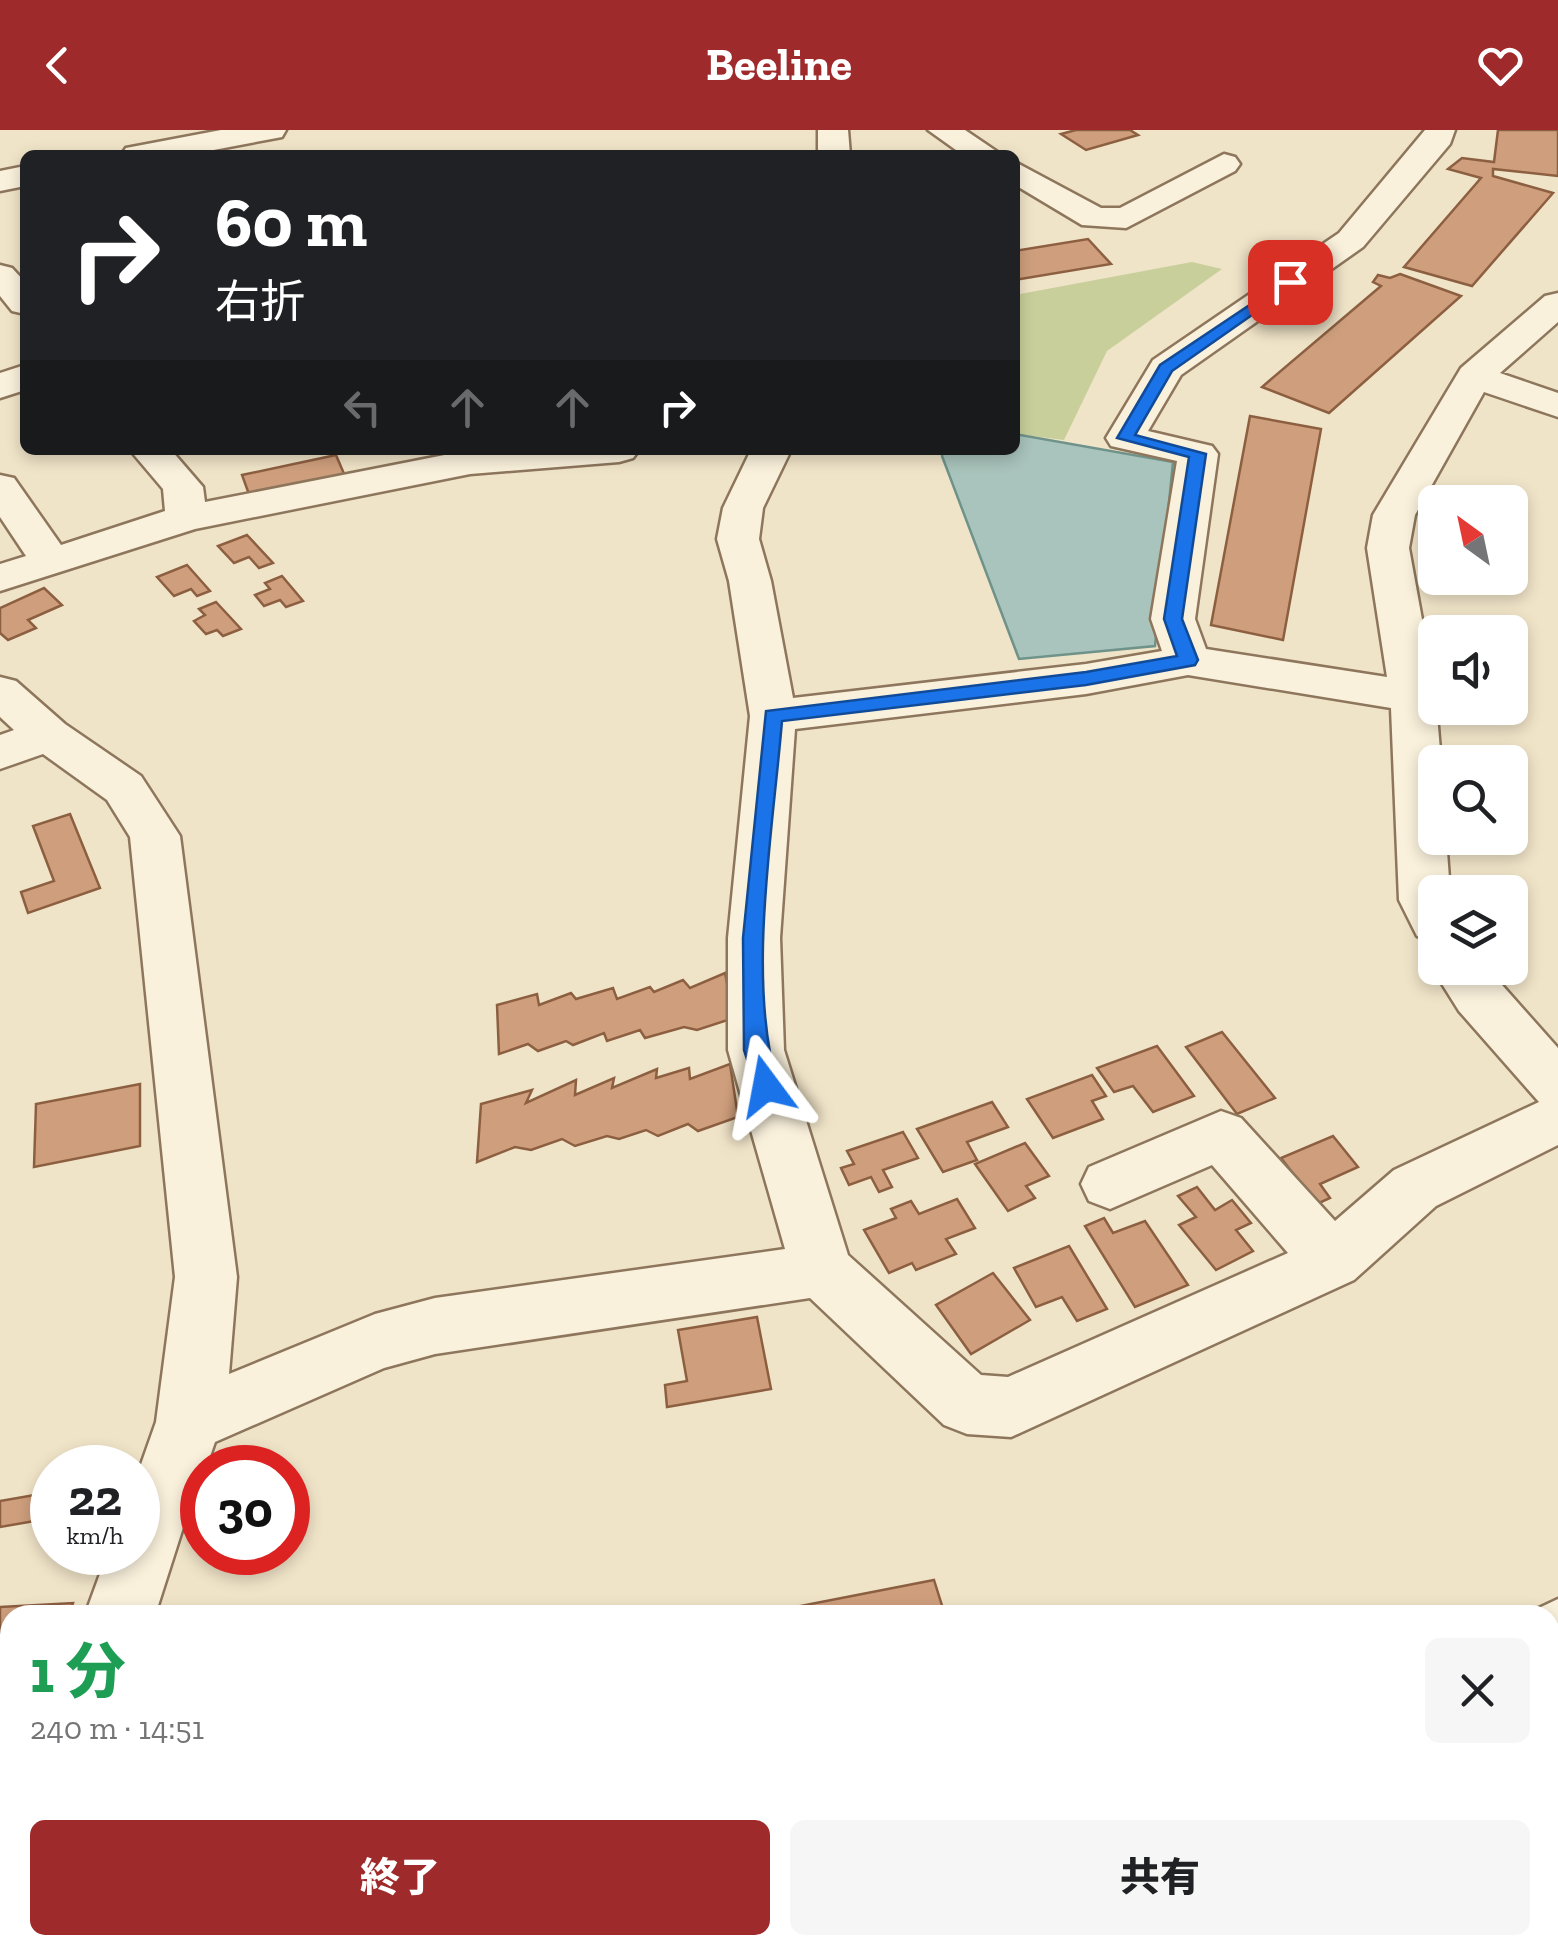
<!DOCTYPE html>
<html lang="ja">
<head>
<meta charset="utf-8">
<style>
  :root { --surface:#fff; --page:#f6f6f6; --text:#202124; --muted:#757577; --accent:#9e2a2b }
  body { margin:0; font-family:"Zilla Slab","Noto Sans JP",serif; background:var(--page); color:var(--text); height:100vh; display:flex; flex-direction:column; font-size:38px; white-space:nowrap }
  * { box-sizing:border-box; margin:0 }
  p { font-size:32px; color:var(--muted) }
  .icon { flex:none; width:55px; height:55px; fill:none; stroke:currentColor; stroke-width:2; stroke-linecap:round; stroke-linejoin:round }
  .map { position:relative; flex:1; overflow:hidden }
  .side { position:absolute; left:0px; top:1475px; width:1560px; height:350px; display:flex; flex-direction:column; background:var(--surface); border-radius:30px 30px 0 0; box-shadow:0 5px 15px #0003 }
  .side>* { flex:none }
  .hud { position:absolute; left:20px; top:20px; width:1000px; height:305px; border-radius:15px; box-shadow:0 5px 15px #0003; background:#202124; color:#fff; overflow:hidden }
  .needle { width:65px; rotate:327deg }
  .fabs { position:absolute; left:1418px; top:355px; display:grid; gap:20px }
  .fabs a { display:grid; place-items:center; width:110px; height:110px; border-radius:15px; background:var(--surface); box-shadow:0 5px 15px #0003; font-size:50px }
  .speed { position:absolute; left:30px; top:1315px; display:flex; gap:20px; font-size:50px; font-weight:700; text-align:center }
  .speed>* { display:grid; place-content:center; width:130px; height:130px; border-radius:50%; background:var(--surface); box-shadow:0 5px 15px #0003; line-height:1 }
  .speed small { font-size:25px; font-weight:400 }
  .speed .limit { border:15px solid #d22; background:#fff; color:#111 }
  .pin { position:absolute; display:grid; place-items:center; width:85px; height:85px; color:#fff; margin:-42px; border-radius:20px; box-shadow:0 5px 15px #0006 }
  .me { position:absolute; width:110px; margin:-55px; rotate:347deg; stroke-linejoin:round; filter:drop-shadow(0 0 8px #0008) }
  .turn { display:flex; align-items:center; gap:35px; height:210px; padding:0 30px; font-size:45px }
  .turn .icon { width:130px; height:130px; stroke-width:2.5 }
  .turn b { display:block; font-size:70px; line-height:85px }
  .lanes { display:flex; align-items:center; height:95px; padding:0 30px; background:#0003; justify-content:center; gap:50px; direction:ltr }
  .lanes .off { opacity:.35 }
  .round { display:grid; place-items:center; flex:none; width:105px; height:105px; border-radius:15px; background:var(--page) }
  .head { display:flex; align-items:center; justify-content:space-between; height:170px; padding:0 30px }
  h1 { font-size:60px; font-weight:800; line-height:75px; color:#1e9e55 }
  .primary-button { display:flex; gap:20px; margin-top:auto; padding:20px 30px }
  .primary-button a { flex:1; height:115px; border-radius:15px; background:var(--accent); color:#fff; font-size:40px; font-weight:800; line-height:115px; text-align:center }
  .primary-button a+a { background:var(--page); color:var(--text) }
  header { display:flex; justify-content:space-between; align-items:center; height:130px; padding:0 30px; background:var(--accent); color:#fff; font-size:45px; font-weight:800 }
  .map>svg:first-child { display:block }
</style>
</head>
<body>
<header><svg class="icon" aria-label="back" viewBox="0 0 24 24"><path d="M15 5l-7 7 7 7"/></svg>Beeline<svg class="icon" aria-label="heart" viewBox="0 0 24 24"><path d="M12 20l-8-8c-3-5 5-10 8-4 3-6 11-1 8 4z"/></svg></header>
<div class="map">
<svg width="1558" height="1825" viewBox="0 0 1558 1825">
  <rect width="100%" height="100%" fill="#f0e4c8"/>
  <path fill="#c9cf9b" d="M1192 132 1222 139 1107 221 1064 310 1015 304V165Z"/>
  <path fill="#a9c4bc" stroke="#6f938a" stroke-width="2.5" d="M1015 304 1173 332 1155 516 1019 529 942 326 943 320H1015Z"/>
  <g fill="#cf9f7d" stroke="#8d5f41" stroke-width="2.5">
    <path d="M1076 0H1130L1138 5 1086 20 1061 4Z"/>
    <path d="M1498 0H1558V46L1493 39V46L1553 63 1472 156 1404 137 1481 48 1448 39 1462 28 1494 32Z"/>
    <path d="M1088 109 1111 134 1015 150V121Z"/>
    <path d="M1400 144 1461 166 1329 283 1262 257 1381 156 1373 152 1378 145 1390 148Z"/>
    <path d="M1250 286 1321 299 1283 510 1211 495Z"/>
    <path d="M336 325 345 346 250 367 242 345Z"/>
    <path d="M247 405 273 433 259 438 249 427 234 433 218 416Z"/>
    <path d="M187 435 210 461 197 466 191 459 174 466 157 447Z"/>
    <path d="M282 446 303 471 286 477 280 470 264 476 255 465 270 459 265 453Z"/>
    <path d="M44 458 62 475 28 490 36 498 8 510 0 503V478Z"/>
    <path d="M216 472 241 499 223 506 217 500 206 504 194 491 205 485 199 479Z"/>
    <path d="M70 684 100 758 28 783 21 762 54 751 33 696Z"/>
    <path d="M725 843 734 888 697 900 684 897 645 908 640 900 607 911 604 903 573 915 566 911 538 921 528 914 499 924 497 875 537 864 539 875 571 863 576 869 613 858 617 869 650 857 654 862 683 850 690 858Z"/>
    <path d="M1222 902 1275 968 1237 984 1186 917Z"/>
    <path d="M1157 916 1194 966 1153 982 1133 956 1114 962 1097 938Z"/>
    <path d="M730 934 738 987 698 1001 688 994 658 1006 646 1000 619 1009 607 1006 575 1016 562 1009 531 1020 515 1017 477 1032 481 974 532 960 526 973 576 950 575 965 614 948 612 958 657 939 656 948 689 938 690 949Z"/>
    <path d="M1092 945 1106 966 1092 971 1103 989 1053 1008 1027 969Z"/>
    <path d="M140 954V1016L34 1037 36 974Z"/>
    <path d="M992 972 1008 997 967 1012 977 1030 943 1042 917 999Z"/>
    <path d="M903 1002 918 1028 883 1040 892 1057 879 1062 871 1047 849 1055 841 1038 854 1034 847 1021Z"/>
    <path d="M1333 1006 1358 1037 1320 1054 1330 1068 1317 1074 1281 1028Z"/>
    <path d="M1025 1013 1049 1046 1026 1056 1035 1068 1008 1081 975 1034Z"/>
    <path d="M1197 1057 1215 1080 1232 1070 1251 1093 1236 1100 1253 1121 1216 1140 1179 1095 1196 1087 1178 1066Z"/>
    <path d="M957 1069 975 1098 946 1109 956 1124 916 1140 912 1133 889 1143 864 1100 896 1088 891 1079 911 1071 919 1084Z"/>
    <path d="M1104 1088 1113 1103 1145 1091 1188 1155 1135 1177 1085 1096Z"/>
    <path d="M1069 1116 1107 1179 1077 1191 1062 1167 1036 1177 1014 1138Z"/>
    <path d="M993 1143 1030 1190 971 1224 936 1175Z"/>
    <path d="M757 1187 771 1259 667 1277 665 1255 687 1251 678 1200Z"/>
    <path d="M52 1362V1388L0 1397V1371Z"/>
    <path d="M934 1450 945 1485H754Z"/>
    <path d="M73 1473 69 1485H10V1504L0 1505V1477Z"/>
    <path d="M0 1556H10V1608L0 1607Z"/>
    <path d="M1558 1570V1707L1550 1709V1572Z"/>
    <path d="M1500 1815H1548L1553 1825H1505Z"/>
  </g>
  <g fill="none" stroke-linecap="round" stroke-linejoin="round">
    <defs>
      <g id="minor">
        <path d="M221 0H286L282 7 187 25H121L126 18Z"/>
        <path d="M818 0H848L850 25H818Z"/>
        <path d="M928 0H965L1002 25H963Z"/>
        <path d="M1425 0H1455L1450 14 1363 117 1181 245 1148 301 1212 316 1218 324 1195 489 1206 519 1387 547 1367 418 1373 385 1461 238 1545 166 1558 163V192L1500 243 1558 263V287L1484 262 1415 385 1409 418 1435 561 1441 632H1435V708H1446L1450 762H1435V811L1417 806 1399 770 1391 578 1188 545 1086 564 795 599 780 808 784 920 848 1125 981 1245 1008 1247 1288 1123 1212 1035 1110 1079 1089 1071 1081 1054 1089 1037 1221 981 1241 988 1335 1091 1394 1040 1539 972 1459 881 1432 838 1435 833V838H1487L1558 918V1015L1436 1076 1354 1150 1011 1307 967 1304 944 1295 810 1168 435 1224 384 1238 215 1312 206 1338H202L155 1485H85L108 1422H138V1343L156 1292 175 1147 130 707 107 670 43 624 0 639V605L14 600 0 587V547L16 551 65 594 141 646 180 706 237 1147 229 1244 375 1184 435 1168 785 1119 728 920V808L750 586 729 451 717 409 723 378 751 320H791L763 378 759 409 771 451 793 568 1086 534 1162 521 1151 489 1177 331 1111 316 1106 308 1153 230 1339 103Z"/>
        <path d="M1224 24 1235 27 1240 34 1235 41 1126 98 1082 95 1015 55V32L1101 78H1120Z"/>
        <path d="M25 36V56L0 61V41Z"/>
        <path d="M0 135 12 138 25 152V184L12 181 0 166Z"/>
        <path d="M25 235V260L0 268V243Z"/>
        <path d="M130 320H171L203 357 205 372 470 320H639L633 328 619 332 470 344 195 399 0 461V434L26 426 0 387V345L14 348 61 415 165 381 163 359Z"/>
        <path d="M1558 1469V1539L1550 1542V1485H1524Z"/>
        <path d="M10 1776V1815H50L48 1825H0V1780Z"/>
      </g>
    </defs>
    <use href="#minor" stroke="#8d765c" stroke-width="5"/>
    <use href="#minor" fill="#faf1dc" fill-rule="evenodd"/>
  </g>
  <path fill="#1a73e8" stroke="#114b97" stroke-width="2.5" d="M1290 148 1297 152 1295 155 1172 241 1135 305 1206 324 1182 489 1198 530 1195 535 1086 555 782 591C773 701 746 851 778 956L775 963H758L744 920 743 808 766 581 1086 542 1177 526 1164 489 1189 327 1117 308 1160 235Z"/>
</svg>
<div class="fabs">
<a><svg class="needle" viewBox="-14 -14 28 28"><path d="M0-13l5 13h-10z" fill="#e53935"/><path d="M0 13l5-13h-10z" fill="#757577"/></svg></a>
<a><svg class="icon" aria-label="sound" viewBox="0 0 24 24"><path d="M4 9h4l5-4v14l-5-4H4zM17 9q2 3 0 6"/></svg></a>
<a><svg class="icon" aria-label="search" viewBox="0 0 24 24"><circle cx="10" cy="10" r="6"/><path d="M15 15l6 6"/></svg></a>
<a><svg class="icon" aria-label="layers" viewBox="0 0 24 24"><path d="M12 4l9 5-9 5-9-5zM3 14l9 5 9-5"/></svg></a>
</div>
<div class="speed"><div>22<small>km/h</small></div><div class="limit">30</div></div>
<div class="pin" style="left:1290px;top:152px;background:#d93025"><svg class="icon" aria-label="arrive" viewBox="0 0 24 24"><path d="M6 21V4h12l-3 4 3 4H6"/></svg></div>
<svg class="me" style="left:766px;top:956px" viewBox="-20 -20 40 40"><path d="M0-17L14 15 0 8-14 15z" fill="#1a73e8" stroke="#fff" stroke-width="4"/></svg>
<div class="hud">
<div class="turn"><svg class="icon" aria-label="right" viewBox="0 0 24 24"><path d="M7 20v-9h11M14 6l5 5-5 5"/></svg><div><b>60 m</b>右折</div></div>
<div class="lanes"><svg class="icon off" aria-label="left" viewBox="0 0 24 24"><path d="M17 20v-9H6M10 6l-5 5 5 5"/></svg><svg class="icon off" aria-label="ahead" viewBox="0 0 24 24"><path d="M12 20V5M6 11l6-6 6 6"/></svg><svg class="icon off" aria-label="ahead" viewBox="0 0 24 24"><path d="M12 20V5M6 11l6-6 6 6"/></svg><svg class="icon" aria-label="right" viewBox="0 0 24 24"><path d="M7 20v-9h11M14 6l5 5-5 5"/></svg></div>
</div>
<section class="side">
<div class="head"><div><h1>1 分</h1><p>240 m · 14:51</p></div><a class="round"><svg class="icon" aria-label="close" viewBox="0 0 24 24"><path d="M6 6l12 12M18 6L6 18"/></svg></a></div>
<div class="primary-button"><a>終了</a><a>共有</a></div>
</section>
</div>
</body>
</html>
